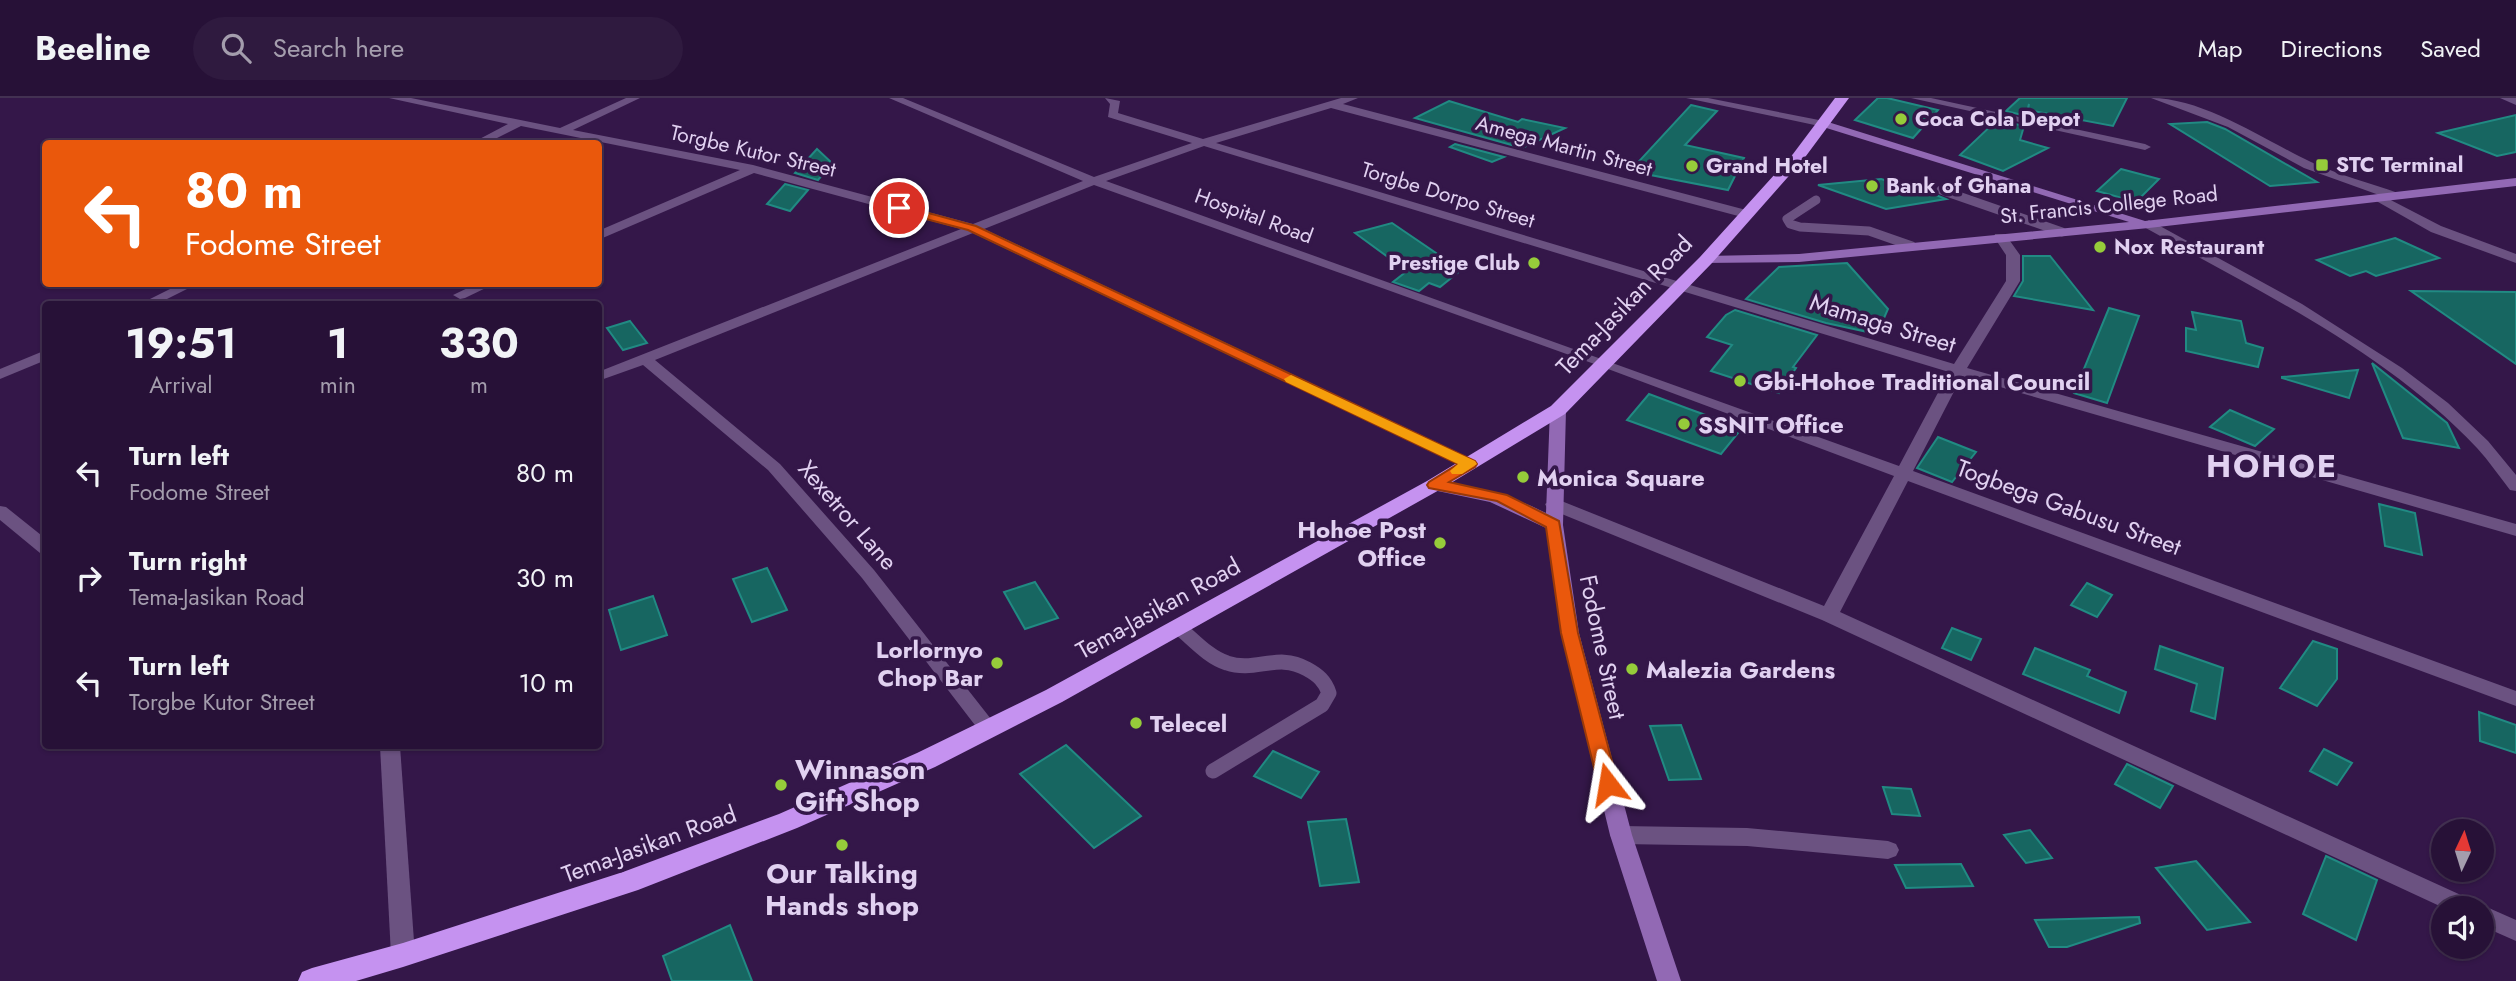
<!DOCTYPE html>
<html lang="en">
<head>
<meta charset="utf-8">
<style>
  :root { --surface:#271137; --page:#2f1a3f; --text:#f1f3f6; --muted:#a49dad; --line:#433152 }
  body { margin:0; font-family:Jost,sans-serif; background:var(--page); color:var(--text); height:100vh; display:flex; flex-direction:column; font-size:26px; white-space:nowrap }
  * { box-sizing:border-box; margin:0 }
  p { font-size:23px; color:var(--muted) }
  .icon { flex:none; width:38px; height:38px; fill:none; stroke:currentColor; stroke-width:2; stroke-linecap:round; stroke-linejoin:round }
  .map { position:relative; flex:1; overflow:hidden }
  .side { position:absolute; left:42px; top:203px; width:560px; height:448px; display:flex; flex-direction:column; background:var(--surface); border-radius:7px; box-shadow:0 2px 5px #0004,0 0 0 2px var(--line) }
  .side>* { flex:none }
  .banner { position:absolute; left:42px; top:42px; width:560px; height:147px; border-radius:7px; box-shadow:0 2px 5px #0004,0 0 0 2px var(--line); background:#ea580c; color:#fff; overflow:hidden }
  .needle { width:46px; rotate:4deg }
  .controls { position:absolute; left:2431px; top:721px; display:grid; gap:14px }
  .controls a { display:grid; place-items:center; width:63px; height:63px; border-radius:50%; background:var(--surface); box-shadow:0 2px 5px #0004,0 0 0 2px var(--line); font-size:35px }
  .pin { position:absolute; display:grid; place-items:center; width:60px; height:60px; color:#fff; margin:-30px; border:4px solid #fff; border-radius:50%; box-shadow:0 2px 7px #0007 }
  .me { position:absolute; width:77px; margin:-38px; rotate:346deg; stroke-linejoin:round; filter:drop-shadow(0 0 5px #0008) }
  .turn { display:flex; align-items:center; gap:24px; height:147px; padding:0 28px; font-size:32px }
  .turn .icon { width:91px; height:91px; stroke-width:2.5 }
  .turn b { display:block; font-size:49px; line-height:60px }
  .eta { display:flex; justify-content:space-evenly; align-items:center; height:119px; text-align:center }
  .eta b { font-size:42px; font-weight:700; line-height:49px }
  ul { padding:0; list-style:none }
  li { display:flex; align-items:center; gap:21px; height:105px; padding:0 28px }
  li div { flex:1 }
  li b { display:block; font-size:26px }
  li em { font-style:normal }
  header { display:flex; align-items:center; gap:42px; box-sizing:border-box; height:98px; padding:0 35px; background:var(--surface); border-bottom:2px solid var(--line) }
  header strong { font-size:33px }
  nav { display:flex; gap:38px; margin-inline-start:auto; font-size:24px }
  .search { width:490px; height:63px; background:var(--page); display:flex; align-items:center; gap:18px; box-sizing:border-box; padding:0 24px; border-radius:38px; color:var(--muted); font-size:26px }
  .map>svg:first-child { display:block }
</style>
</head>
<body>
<header>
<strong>Beeline</strong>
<div class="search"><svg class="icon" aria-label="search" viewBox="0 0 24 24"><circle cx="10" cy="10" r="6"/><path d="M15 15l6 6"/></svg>Search here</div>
<nav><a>Map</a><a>Directions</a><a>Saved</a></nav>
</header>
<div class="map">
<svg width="2516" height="883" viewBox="0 0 2516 883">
  <rect width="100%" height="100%" fill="#341749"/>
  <g fill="#176661" stroke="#218a83" stroke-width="2">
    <path d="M1878 0H1887L1938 12 1913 40 1855 22Z"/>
    <path d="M2020 0H2127L2113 28 2028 12 2029 6 2026 18 2006 13Z"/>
    <path d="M1449 3 1518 24 1522 21 1565 30 1522 50 1415 20Z"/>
    <path d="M1691 7 1717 13 1685 47 1744 60 1728 92 1630 73Z"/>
    <path d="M2516 17V54L2497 58 2438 35Z"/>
    <path d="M1997 22 2024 28 2020 42 2048 50 2003 73 1960 57Z"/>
    <path d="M2207 24 2225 31 2317 84 2270 88 2170 26Z"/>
    <path d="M1455 46 1504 59 1492 64 1450 49Z"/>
    <path d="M817 51 832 65 818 82 795 75Z"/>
    <path d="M2121 71 2159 81 2136 104 2097 93Z"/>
    <path d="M1881 81 1936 97 1946 101 1886 111 1818 87Z"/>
    <path d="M785 86 808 92 790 113 767 106Z"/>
    <path d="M1392 125 1461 172 1440 189 1429 185 1419 193 1393 184 1407 173 1355 135Z"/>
    <path d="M2395 140 2439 160 2376 178 2366 173 2350 178 2317 162Z"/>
    <path d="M2023 158H2050L2093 212 2014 198 2023 183Z"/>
    <path d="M1847 165 1888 211 1877 236 1826 225 1746 201 1779 169Z"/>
    <path d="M2411 193 2516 194V266Z"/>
    <path d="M2109 210 2139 218 2107 305 2074 295Z"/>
    <path d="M1735 212 1817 237 1793 269 1796 270 1779 295 1711 273 1732 247 1707 239 1726 217Z"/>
    <path d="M2192 214 2241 223 2246 245 2263 250 2258 269 2186 253V230L2196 232Z"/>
    <path d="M630 223 647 245 623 252 607 230Z"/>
    <path d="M2372 265 2447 325 2459 350 2403 340Z"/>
    <path d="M2358 272 2349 300 2282 280V279Z"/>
    <path d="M1649 296 1689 311 1742 330 1721 356 1627 322Z"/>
    <path d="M2230 312 2274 331 2255 348 2210 329Z"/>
    <path d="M1938 339 1976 354 1952 384 1917 370Z"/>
    <path d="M2379 406 2415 415 2422 457 2385 448Z"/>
    <path d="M767 470 787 512 752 524 733 481Z"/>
    <path d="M1035 484 1058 520 1025 531 1004 494Z"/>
    <path d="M2087 485 2112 497 2097 519 2071 507Z"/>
    <path d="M653 498 667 537 621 552 609 512Z"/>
    <path d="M1952 530 1981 541 1971 562 1942 550Z"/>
    <path d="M2313 543 2337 551V581L2317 608 2280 590Z"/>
    <path d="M2160 548 2223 570 2215 621 2191 613 2197 586 2155 571Z"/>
    <path d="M2035 550 2090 572 2087 578 2126 594 2119 615 2023 576Z"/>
    <path d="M2479 614 2516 627V655L2480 643Z"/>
    <path d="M1681 627 1701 681 1669 682 1650 628Z"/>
    <path d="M1066 647 1141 718 1094 750 1020 676Z"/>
    <path d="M2324 651 2352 665 2337 687 2310 673Z"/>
    <path d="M1273 653 1319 674 1301 700 1254 678Z"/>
    <path d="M2127 666 2173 688 2160 710 2115 686Z"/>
    <path d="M1883 689 1911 691 1920 718 1892 716Z"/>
    <path d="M1346 721 1359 784 1320 788 1308 724Z"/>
    <path d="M2030 732 2052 760 2026 765 2004 737Z"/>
    <path d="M2326 758 2377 782 2356 842 2303 816Z"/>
    <path d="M2196 763 2250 824 2207 832 2156 770Z"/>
    <path d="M1961 766 1973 788 1906 790 1895 767Z"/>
    <path d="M2139 819 2140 825 2067 849H2049L2035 822Z"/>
    <path d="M730 827 752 883H672L663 858Z"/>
  </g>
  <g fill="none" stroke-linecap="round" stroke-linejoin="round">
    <g stroke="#6b5281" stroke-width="9">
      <path d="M1941 92 2062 134"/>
      <path d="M1816 102 1787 121 1790 126 1800 129 1869 133 1912 148"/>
    </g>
    <path stroke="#6b5281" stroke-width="15" d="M1178 529C1193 541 1208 559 1227 565 1256 575 1277 554 1307 571 1318 577 1325 583 1329 595L1322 607 1213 673"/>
    <g fill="#6b5281" fill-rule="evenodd">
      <path d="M389 0H411L560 30 626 0H640L573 32 753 67 973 126 1083 83 889 0H903L1094 79 1192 45 1108 19 1110 6 1105 0 1120 3 1118 15 1203 41 1341 0H1358L1343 6 1750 113 1752 116 1746 120 1742 119 1331 10 1216 45 1954 266 2006 183V157L1994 139 1995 136H2005L2020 157V183L1967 270 2516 426V438L1962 278 1913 373 2516 593V608L1908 383 1840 514 2474 803 2477 809 2482 807 2516 822V843L2482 828V810H2444L1822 522 1547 410 1545 406 1553 401 1559 402 1824 508 1894 378 1600 268 1094 87 984 131 1476 363 1478 366 1476 369H1464L973 135 655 262 780 366 874 472 998 630 995 635 988 638 981 635 862 480 768 372 643 267 598 283V274L961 131 754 75 598 142V133L740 72 521 28 485 46H470L508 26ZM1204 48 1949 274 1899 368 1106 83Z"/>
      <path d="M1686 0H1708L1824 23 1830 26 1824 29Z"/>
      <path d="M1911 0H1931L2145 46 2151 49 2145 52Z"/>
      <path d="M2151 0C2204 0 2264 42 2311 64 2339 77 2370 85 2398 95V101L2383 98 2441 128 2516 156V165L2431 134 2371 100 2379 97 2304 70 2228 29Z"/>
      <path d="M2500 0H2516V7Z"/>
      <path d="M2149 122 2302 206 2402 270 2448 305 2488 343 2516 377V393L2510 392C2499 378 2489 363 2477 350 2386 253 2258 193 2144 129L2143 126Z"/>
      <path d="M180 186H197L157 206H140Z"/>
      <path d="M476 186H494L465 200 460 201 453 197Z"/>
      <path d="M46 252V262L0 281V271Z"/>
      <path d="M0 408 6 409 46 441V457L40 455 0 422Z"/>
      <path d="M380 648H400L415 857 411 864 403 867 395 864 391 857Z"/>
      <path d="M1621 728 1747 730 1888 743 1896 746 1899 752 1896 758 1888 761 1747 748 1621 746 1613 743 1610 737 1613 731Z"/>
    </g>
    <g fill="#9269b4" fill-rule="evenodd">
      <path d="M1820 24H1828L2145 123 2516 80V88L2149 130 1799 164 1701 165 1699 162 1706 158 1799 156 2129 124 1820 28Z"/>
      <path d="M1558 307 1566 312 1563 427 1579 535 1632 737 1681 883H1657L1610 737 1561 535 1546 430 1490 404 1428 391 1426 387 1434 382C1473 388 1510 397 1546 415L1550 312Z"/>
    </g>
    <path fill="#c592f0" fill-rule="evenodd" d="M1835 0H1849L1803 62 1712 165 1565 316 1441 391 1062 604 935 669 797 730 638 792 403 869 356 883H298L302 874 312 870 403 845 623 774 779 716 917 655 1046 592 1427 383 1551 308 1700 159 1793 56Z"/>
  </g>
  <path fill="#ea580c" stroke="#983908" stroke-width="2" d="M899 107 976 128 1475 363 1477 366 1475 369 1449 384 1507 397 1559 423 1578 535 1618 686 1615 692 1608 694 1601 692 1598 686 1561 535 1546 429 1497 403 1429 390 1427 387 1429 384 1458 366 968 132 895 113V108Z"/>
  <path fill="#f59e0b" d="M1291 277 1475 363 1477 366 1462 376H1452L1450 373 1458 366 1286 284 1284 281Z"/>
  <g fill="#96cc3a" stroke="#341749" stroke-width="2.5">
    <circle cx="1901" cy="21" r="7"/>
    <rect x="2315" y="60" width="14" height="14" rx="3.5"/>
    <circle cx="1692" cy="68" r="7"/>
    <circle cx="1872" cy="88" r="7"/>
    <circle cx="2100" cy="149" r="7"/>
    <circle cx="1534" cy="165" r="7"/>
    <circle cx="1740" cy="283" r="7"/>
    <circle cx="1684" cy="326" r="7"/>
    <circle cx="1523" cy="379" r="7"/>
    <circle cx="1440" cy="445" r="7"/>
    <circle cx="997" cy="565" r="7"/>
    <circle cx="1632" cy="571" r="7"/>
    <circle cx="1136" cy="625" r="7"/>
    <circle cx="781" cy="687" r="7"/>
    <circle cx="842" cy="747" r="7"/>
  </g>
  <g text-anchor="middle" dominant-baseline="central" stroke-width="7" stroke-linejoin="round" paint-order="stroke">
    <g font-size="21" font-weight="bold" fill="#e1d1f1" stroke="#341749" text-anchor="start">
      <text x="1915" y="21">Coca Cola Depot</text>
      <text x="2336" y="67">STC Terminal</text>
      <text x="1706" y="68">Grand Hotel</text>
      <text x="1886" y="88">Bank of Ghana</text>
      <text x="2114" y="149">Nox Restaurant</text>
      <text x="1520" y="165" text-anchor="end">Prestige Club</text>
    </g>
    <g font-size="21" fill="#e1d1f1" stroke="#341749">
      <text transform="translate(1564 48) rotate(15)">Amega Martin Street</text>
      <text transform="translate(753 53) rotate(13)">Torgbe Kutor Street</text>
      <text transform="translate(1448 97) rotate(17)">Torgbe Dorpo Street</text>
      <text transform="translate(2109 107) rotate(-6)">St. Francis College Road</text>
      <text transform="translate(1254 118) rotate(20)">Hospital Road</text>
    </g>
    <g font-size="24" fill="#e1d1f1" stroke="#341749">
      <text transform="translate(1624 207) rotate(-46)">Tema-Jasikan Road</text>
      <text transform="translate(1883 225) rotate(17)">Mamaga Street</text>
      <text transform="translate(2069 409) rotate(20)">Togbega Gabusu Street</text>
      <text transform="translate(848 417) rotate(49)">Xexetror Lane</text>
      <text transform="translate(1158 510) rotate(-29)">Tema-Jasikan Road</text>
      <text transform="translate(1603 549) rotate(78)">Fodome Street</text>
      <text transform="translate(649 746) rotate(-20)">Tema-Jasikan Road</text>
    </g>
    <g font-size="24" font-weight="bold" fill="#e1d1f1" stroke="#341749" text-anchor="start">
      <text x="1754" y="283">Gbi-Hohoe Traditional Council</text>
      <text x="1698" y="326">SSNIT Office</text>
      <text x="1537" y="379">Monica Square</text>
      <text x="1426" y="431" text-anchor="end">Hohoe Post<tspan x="1426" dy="28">Office</tspan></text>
      <text x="983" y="551" text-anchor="end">Lorlornyo<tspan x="983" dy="28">Chop Bar</tspan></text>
      <text x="1646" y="571">Malezia Gardens</text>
      <text x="1150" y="625">Telecel</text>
    </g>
    <g font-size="28" font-weight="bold" fill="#e1d1f1" stroke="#341749" text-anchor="start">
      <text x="795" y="671">Winnason<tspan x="795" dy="32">Gift Shop</tspan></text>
      <text x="842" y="775" text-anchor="middle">Our Talking<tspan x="842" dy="32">Hands shop</tspan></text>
    </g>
    <g font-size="32" font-weight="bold" letter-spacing="2" fill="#e1d1f1" stroke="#341749">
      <text x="2272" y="368">HOHOE</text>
    </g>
  </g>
</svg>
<div class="controls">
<a><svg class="needle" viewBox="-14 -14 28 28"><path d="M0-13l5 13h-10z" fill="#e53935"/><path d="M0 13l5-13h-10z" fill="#a49dad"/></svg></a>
<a><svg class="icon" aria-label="sound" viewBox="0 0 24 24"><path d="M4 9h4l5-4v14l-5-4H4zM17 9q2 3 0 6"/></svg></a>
</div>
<div class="pin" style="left:899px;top:110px;background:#d93025"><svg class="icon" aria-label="arrive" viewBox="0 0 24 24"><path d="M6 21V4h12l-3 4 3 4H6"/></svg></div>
<svg class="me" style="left:1608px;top:686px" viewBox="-20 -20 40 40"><path d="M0-17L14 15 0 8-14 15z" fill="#ea580c" stroke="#fff" stroke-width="4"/></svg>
<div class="banner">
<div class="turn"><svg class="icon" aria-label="left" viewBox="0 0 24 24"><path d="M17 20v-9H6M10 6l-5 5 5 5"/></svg><div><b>80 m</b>Fodome Street</div></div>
</div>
<section class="side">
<div class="eta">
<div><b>19:51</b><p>Arrival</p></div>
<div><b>1</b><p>min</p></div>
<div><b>330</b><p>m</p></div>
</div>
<ul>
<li><svg class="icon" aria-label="left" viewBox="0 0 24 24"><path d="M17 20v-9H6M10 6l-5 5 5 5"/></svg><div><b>Turn left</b><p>Fodome Street</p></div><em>80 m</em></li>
<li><svg class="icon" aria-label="right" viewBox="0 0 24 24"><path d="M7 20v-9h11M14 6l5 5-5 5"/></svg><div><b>Turn right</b><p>Tema-Jasikan Road</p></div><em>30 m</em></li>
<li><svg class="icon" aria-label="left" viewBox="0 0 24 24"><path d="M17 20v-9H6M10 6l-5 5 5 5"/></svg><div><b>Turn left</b><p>Torgbe Kutor Street</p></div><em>10 m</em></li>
</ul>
</section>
</div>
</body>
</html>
